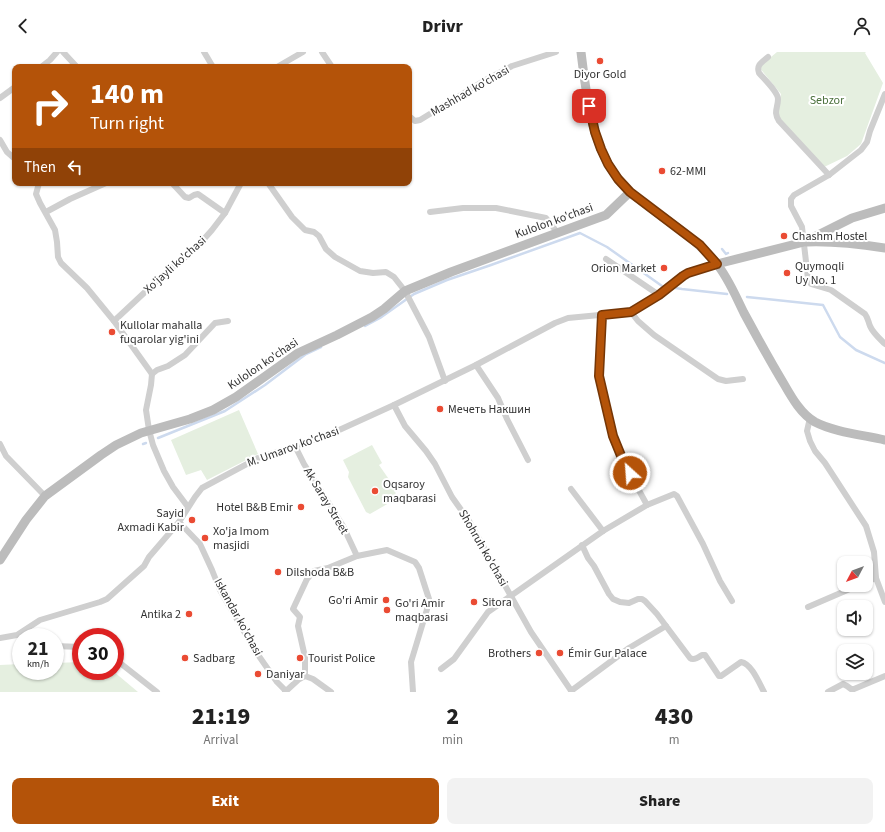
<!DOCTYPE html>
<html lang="en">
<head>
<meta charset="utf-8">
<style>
  :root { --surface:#fff; --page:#f2f2f2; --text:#222; --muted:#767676; --accent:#b45309 }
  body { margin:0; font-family:"Source Sans 3",sans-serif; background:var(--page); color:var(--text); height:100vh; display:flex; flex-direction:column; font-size:15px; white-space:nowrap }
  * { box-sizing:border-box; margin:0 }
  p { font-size:13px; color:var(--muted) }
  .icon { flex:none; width:22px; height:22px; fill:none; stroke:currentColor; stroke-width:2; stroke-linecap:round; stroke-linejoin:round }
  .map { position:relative; height:640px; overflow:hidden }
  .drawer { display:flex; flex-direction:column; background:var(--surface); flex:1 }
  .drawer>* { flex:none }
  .banner { position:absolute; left:12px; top:12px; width:400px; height:122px; border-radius:8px; box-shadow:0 1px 3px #0004; background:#b45309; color:#fff; overflow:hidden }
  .needle { width:26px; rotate:229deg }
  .buttons { position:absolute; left:837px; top:504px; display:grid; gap:8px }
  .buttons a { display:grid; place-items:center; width:36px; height:36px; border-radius:8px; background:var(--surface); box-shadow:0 1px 3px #0004; font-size:20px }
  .speed { position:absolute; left:12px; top:576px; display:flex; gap:8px; font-size:20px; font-weight:700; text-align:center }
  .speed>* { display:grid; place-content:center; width:52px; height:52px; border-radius:50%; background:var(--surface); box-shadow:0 1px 3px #0004; line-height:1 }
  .speed small { font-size:10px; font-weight:400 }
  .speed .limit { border:6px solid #d22; background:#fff; color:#111 }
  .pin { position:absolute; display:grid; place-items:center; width:34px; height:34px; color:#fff; margin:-17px; border-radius:8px; box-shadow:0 2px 6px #0006 }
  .me { position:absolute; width:44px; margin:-22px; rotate:334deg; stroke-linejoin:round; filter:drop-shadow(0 0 3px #0008) }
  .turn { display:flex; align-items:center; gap:14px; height:84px; padding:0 12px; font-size:18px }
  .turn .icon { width:52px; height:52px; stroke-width:2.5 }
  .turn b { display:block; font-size:28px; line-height:34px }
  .then { display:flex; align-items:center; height:38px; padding:0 12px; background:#0003; gap:8px; font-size:15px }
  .eta { display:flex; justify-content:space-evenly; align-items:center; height:68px; text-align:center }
  .eta b { font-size:24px; font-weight:800; line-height:28px }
  .action { display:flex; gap:8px; margin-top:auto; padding:8px 12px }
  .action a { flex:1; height:46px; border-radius:8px; background:var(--accent); color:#fff; font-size:16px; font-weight:800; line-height:46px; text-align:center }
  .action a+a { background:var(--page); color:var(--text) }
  header { display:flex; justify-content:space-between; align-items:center; height:52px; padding:0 12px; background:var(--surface); font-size:18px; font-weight:800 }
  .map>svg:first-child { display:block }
</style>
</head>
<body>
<header><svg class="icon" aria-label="back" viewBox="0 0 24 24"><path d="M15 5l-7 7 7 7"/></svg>Drivr<svg class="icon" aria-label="person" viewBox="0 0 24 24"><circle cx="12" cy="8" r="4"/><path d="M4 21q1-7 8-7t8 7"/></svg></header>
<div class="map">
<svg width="885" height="640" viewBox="0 0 885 640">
  <rect width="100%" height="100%" fill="#fff"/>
  <g fill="#e5efe0">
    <path d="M777 0H866L865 1 883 31 861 92 847 104 822 116 776 67 781 42 759 15Z"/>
    <path d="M239 358 258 402 207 428 201 418 186 423 171 388Z"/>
    <path d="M372 393 382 411 379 413 395 436 396 447 370 462 366 460 348 425 349 420 343 408Z"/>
    <path d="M81 610V619H113L138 640H0V613L21 612V619H55V611Z"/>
  </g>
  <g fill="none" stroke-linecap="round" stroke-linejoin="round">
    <g stroke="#cddaee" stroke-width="2.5">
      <path d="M722 197 726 202 728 201"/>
      <path d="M747 245 823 253 840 285 856 298 885 311"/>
      <path d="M365 274 380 266 414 242 447 228 491 213 580 181 607 195 662 234 682 237 727 242"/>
      <path d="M158 386 225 359 265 333 306 302 321 295"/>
      <path d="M143 392 146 391"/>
    </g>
    <g stroke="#cfcfcf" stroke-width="6">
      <path d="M63 0 77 15"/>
      <path d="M204 0 213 15"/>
      <path d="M322 0 332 15"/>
      <path d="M768 5C762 10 756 13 759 21 764 27 778 40 778 47 778 56 773 60 779 69L829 123"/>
      <path d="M41 15 50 8 57 0"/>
      <path d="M277 15 303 0"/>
      <path d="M885 42 870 79 867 90 861 98 829 123 794 143 791 147V154L802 175 808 227 811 232 831 238 865 262C868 266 868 269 870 274 873 281 880 287 885 292"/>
      <path d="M0 46 15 35"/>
      <path d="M409 64 415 69 420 68 482 30 512 14 556 0"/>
      <path d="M0 88 7 100 15 107"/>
      <path d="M39 131 36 142 40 151 55 178 57 190 58 205 61 211 87 236 114 269 152 322 151 333 146 358 149 378 153 393 164 419 173 435 188 455"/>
      <path d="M172 131 185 145 189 146 194 143 198 142 225 161"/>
      <path d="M268 131 292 165 305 178 314 180 319 184 326 197 335 205 360 219 373 221 386 220 394 225 405 239 429 285 445 329"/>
      <path d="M46 160 70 147 106 131"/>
      <path d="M430 160 463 156H496L546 166 557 180"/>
      <path d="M606 207 659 243"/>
      <path d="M631 260 638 269 654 283 718 327 726 329 743 327"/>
      <path d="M114 269 160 226 196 196 212 178 225 161 241 131"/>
      <path d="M476 313 498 346 507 367 528 408"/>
      <path d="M152 322 157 318 168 314 185 303 215 271 228 269"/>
      <path d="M394 353 405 374 426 399 435 412 452 445 469 469 531 580 572 640"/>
      <path d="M810 366 807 379 810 389 815 399 825 411 866 474 874 500 876 526 885 550"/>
      <path d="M0 392 6 404 45 444"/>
      <path d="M295 394 304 412 343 474 357 504"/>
      <path d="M571 437 603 479"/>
      <path d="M647 453 674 442 677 444 703 492 720 529 732 549"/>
      <path d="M179 470 200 492 212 518 220 538 256 600 277 630 286 639"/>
      <path d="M582 493 588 506 594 514 609 542 613 547 620 550 629 551 638 547H642L645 549 657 562 690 606C694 609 699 605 702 603H705L719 624H721L741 610C752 612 759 631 764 640"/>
      <path d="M866 530 876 526"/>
      <path d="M808 555 859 533"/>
      <path d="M0 586 17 583 40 568 100 550 107 547 144 514 149 505 179 470 195 445 202 436 258 406 326 384 394 353 476 313 555 271 568 266 631 260 659 243 683 224 688 221 717 212"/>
      <path d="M55 594 81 595"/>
      <path d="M115 607 157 640"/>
      <path d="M441 617 454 607 488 560 603 479 647 453 624 411 613 384 599 324 602 263"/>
      <path d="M305 624V605L298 574 300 565 293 557 307 527 314 519 328 516 357 504 387 498 415 510 419 516 429 547 428 554 411 610 413 640"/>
      <path d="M305 624 313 627 331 640"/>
      <path d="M571 639 629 596 666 574"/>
      <path d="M285 640 298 628 305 624"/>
      <path d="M828 640 843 632 847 634 851 637H854L885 624"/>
    </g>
    <g stroke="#bcbcbc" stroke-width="9">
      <path d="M581 0C587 48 592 105 630 140 636 145 643 150 649 155 672 172 697 188 716 211 728 225 736 245 744 261 757 285 770 309 784 332 792 346 801 362 815 370 834 380 863 383 885 388"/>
      <path d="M807 190C833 189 859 192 885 196"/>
      <path d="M717 212 804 190 852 166 885 156"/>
      <path d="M0 508 26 468 45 444 101 403 116 393 141 381 190 367 213 358 236 345 298 301 337 283 372 265 384 257 405 239 451 220 606 163 630 140"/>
    </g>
  </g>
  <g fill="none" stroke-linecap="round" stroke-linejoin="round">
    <defs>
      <path id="route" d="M589 54 595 80 601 97 608 112 618 127 630 140 700 193 717 212 688 221 683 224 659 243 631 260 602 263 599 324 613 384 624 411 630 421"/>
    </defs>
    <use href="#route" stroke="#753606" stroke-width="10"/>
    <use href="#route" stroke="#b45309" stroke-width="7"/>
  </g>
  <g fill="#ea4b33" stroke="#fff" stroke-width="1.5">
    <circle cx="600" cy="9" r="4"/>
    <circle cx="662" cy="119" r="4"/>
    <circle cx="784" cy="184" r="4"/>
    <circle cx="664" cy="216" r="4"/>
    <circle cx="787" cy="221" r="4"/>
    <circle cx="112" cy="280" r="4"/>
    <circle cx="440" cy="357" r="4"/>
    <circle cx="375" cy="439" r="4"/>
    <circle cx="301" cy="455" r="4"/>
    <circle cx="192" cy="468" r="4"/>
    <circle cx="205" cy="486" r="4"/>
    <circle cx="278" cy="520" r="4"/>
    <circle cx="386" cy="548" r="4"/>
    <circle cx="474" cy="550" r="4"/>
    <circle cx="387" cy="558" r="4"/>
    <circle cx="189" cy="562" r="4"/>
    <circle cx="539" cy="601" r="4"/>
    <circle cx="560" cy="601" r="4"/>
    <circle cx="185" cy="606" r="4"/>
    <circle cx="300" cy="606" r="4"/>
    <circle cx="258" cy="622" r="4"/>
  </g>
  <g text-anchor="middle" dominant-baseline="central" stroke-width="4" stroke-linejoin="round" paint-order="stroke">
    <g font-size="12" fill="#323232" stroke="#fff" text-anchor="start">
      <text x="600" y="22" text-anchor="middle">Diyor Gold</text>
      <text x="670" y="119">62-MMI</text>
      <text x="792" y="184">Chashm Hostel</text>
      <text x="795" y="214">Quymoqli<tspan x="795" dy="14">Uy No. 1</tspan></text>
      <text x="656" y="216" text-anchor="end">Orion Market</text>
      <text x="120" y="273">Kullolar mahalla<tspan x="120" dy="14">fuqarolar yig'ini</tspan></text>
      <text x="448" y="357">Мечеть Накшин</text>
      <text x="383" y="432">Oqsaroy<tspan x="383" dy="14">maqbarasi</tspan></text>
      <text x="293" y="455" text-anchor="end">Hotel B&amp;B Emir</text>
      <text x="184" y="461" text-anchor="end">Sayid<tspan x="184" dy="14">Axmadi Kabir</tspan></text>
      <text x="213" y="479">Xo'ja Imom<tspan x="213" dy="14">masjidi</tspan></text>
      <text x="286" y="520">Dilshoda B&amp;B</text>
      <text x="378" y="548" text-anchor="end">Go'ri Amir</text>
      <text x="482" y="550">Sitora</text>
      <text x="395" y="551">Go'ri Amir<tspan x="395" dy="14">maqbarasi</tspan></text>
      <text x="181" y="562" text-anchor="end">Antika 2</text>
      <text x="531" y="601" text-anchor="end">Brothers</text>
      <text x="568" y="601">Émir Gur Palace</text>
      <text x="193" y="606">Sadbarg</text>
      <text x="308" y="606">Tourist Police</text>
      <text x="266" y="622">Daniyar</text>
    </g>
    <g font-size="12" fill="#323232" stroke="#fff">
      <text transform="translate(470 39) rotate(-30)">Mashhad ko'chasi</text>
      <text transform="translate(554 169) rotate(-20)">Kulolon ko'chasi</text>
      <text transform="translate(175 213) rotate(-42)">Xo'jayli ko'chasi</text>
      <text transform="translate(263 312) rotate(-34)">Kulolon ko'chasi</text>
      <text transform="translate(293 395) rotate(-20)">M. Umarov ko'chasi</text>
      <text transform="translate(326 449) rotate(59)">Ak Saray Street</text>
      <text transform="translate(483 496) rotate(60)">Shohruh ko'chasi</text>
      <text transform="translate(238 565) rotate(61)">Iskandar ko'chasi</text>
    </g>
    <g font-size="12" fill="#4b703d" stroke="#fff">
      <text x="827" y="48">Sebzor</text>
    </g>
  </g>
</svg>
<div class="buttons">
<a><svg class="needle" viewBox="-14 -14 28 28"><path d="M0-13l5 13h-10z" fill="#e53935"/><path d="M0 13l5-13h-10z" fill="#767676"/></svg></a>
<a><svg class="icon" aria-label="sound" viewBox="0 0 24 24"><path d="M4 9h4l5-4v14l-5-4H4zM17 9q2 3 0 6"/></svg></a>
<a><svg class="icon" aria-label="layers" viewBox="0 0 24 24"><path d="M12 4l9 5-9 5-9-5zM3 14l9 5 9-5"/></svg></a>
</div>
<div class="speed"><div>21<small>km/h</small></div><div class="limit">30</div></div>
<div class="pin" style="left:589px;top:54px;background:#d93025"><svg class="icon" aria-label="arrive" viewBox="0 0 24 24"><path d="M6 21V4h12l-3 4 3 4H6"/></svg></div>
<svg class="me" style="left:630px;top:421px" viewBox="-20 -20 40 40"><circle r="17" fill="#b45309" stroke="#fff" stroke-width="3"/><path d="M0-11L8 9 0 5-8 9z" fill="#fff"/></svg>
<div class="banner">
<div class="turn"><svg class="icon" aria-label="right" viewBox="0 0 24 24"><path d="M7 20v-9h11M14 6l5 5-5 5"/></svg><div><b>140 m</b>Turn right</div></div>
<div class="then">Then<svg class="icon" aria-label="left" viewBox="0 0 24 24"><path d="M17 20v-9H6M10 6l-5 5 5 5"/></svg></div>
</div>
</div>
<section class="drawer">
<div class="eta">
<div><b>21:19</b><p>Arrival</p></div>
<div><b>2</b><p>min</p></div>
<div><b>430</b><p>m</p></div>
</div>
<div class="action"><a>Exit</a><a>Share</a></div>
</section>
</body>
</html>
